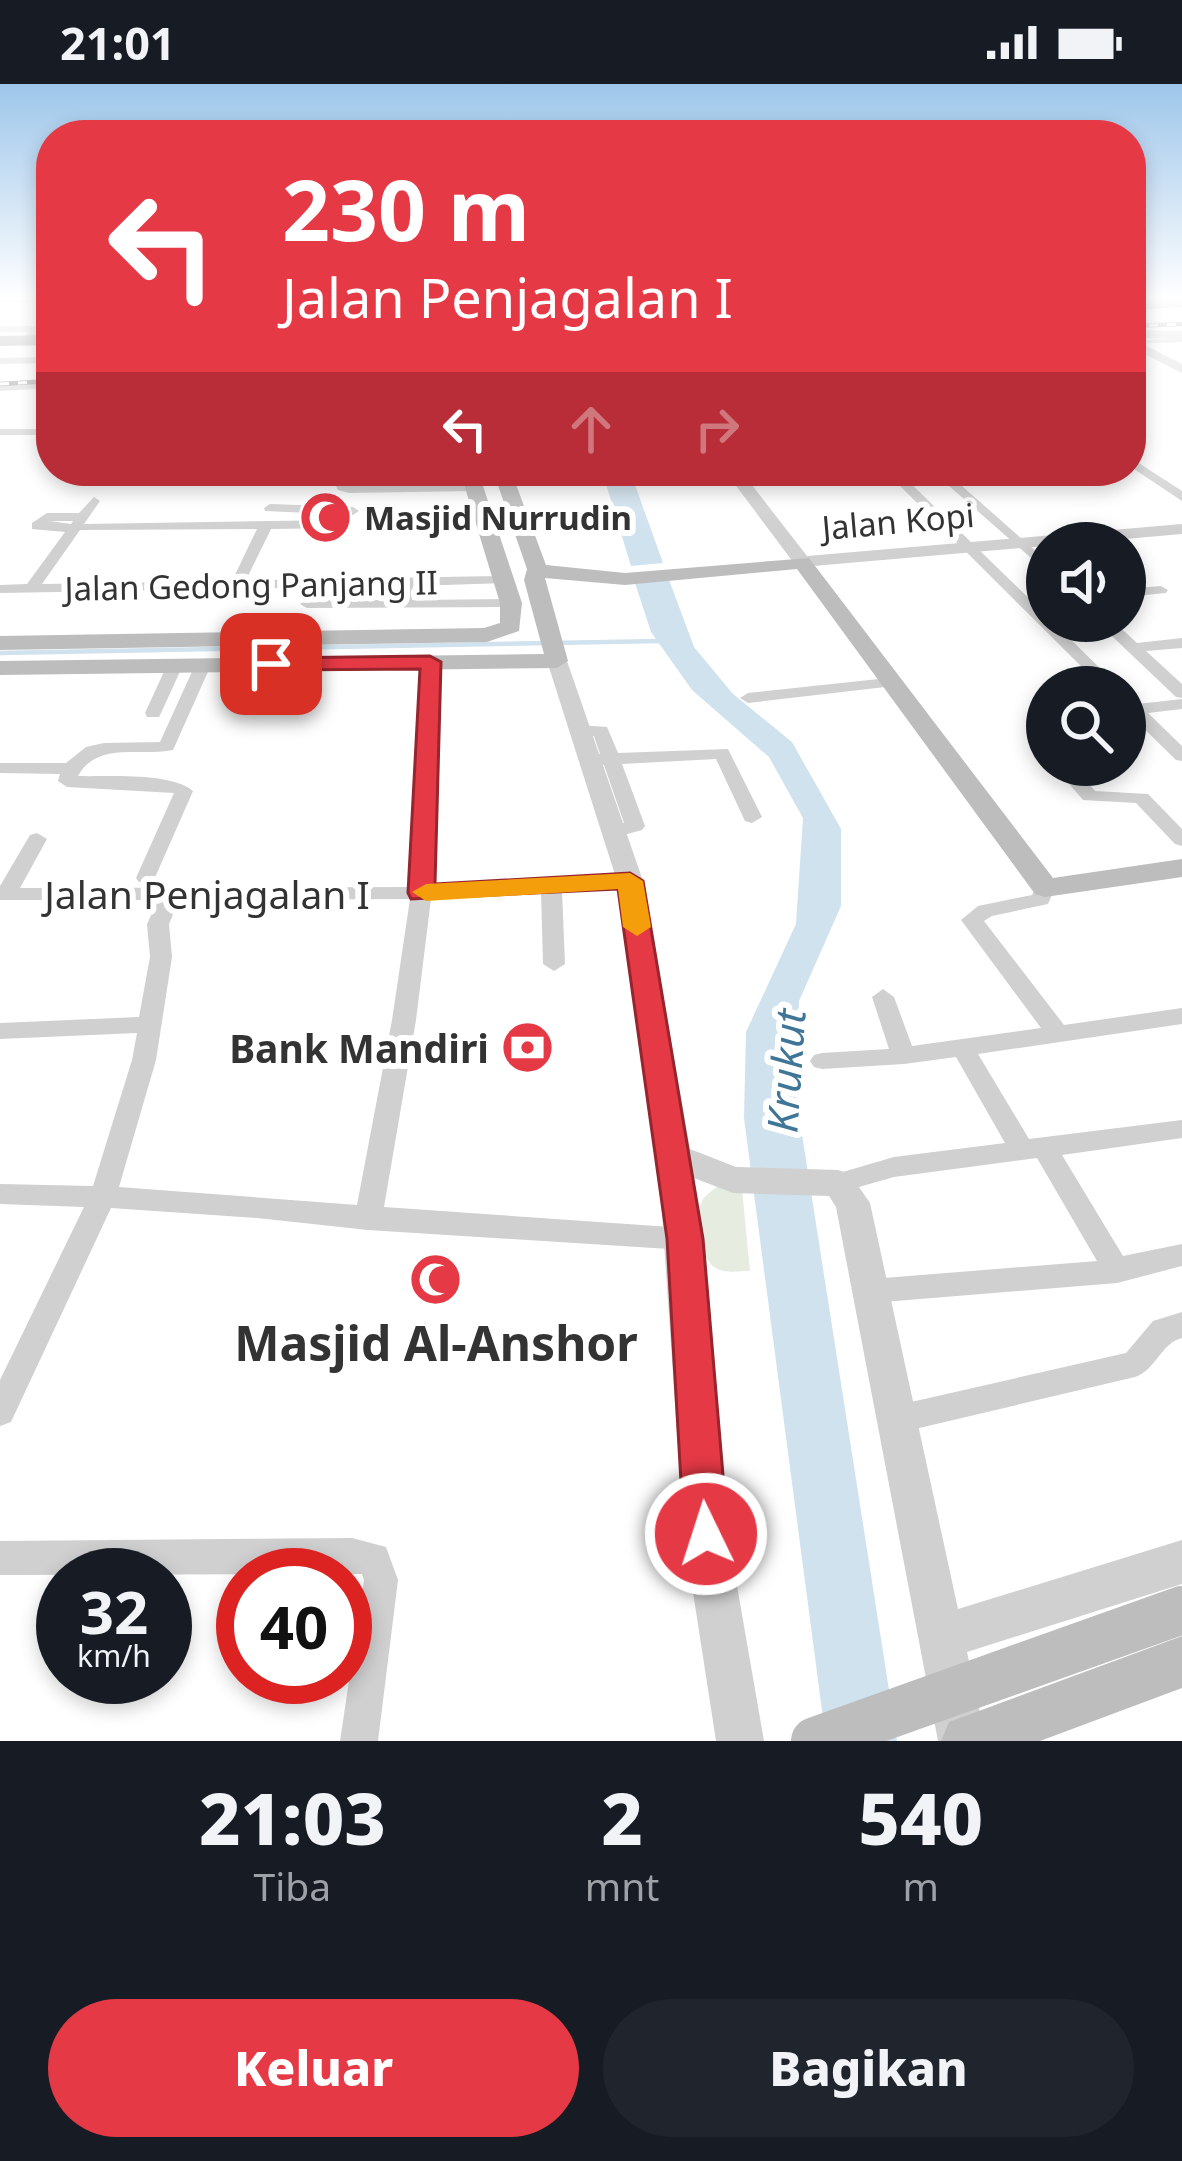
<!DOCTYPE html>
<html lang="id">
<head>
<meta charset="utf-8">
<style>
  :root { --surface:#171b24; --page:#20242c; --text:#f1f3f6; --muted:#9ea1a6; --accent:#e63946 }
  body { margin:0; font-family:"Noto Sans",sans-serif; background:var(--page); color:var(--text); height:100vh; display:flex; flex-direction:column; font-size:45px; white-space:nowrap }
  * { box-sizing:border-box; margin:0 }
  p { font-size:39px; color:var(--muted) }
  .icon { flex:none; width:66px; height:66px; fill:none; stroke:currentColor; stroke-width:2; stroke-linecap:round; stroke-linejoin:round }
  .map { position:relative; height:1657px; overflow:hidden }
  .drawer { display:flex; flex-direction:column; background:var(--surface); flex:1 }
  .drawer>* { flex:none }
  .top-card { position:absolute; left:36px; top:36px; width:1110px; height:366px; border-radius:48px; box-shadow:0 6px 18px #0003; background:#e63946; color:#fff; overflow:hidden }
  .tools { position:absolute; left:1026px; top:438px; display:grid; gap:24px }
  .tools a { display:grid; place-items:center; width:120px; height:120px; border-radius:50%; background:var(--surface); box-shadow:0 6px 18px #0003; font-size:60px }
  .speed { position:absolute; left:36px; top:1464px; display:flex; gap:24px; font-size:60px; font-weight:700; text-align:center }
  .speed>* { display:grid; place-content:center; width:156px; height:156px; border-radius:50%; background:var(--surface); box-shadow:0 6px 18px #0003; line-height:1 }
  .speed small { font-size:30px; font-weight:400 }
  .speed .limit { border:18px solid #d22; background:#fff; color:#111 }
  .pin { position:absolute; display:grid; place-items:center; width:102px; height:102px; color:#fff; margin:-51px; border-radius:24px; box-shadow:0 6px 18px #0006 }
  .me { position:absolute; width:132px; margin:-66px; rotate:356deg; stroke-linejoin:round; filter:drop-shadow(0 0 9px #0008) }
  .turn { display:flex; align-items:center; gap:42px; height:252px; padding:0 48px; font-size:54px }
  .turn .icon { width:156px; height:156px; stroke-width:2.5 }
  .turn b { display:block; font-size:84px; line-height:102px }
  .lanes { display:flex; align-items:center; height:114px; padding:0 48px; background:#0003; justify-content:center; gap:60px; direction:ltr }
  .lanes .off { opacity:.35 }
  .eta { display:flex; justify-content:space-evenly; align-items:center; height:204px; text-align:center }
  .eta b { font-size:72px; font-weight:800; line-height:84px }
  .action { display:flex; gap:24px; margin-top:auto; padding:24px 48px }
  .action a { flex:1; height:138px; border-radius:72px; background:var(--accent); color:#fff; font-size:48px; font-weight:800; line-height:138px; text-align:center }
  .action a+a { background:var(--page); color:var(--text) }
  .status { display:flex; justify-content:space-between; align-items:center; height:84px; padding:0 60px; background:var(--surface); direction:ltr }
  .status svg { height:33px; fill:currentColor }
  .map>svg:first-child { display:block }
</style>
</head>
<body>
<div class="status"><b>21:01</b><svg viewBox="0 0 49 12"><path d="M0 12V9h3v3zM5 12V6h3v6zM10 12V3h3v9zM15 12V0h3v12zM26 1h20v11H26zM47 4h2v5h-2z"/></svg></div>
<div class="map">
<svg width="1182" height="1657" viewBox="0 0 1182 1657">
  <rect width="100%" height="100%" fill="#fff"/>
  <path fill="#e6ecdf" d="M718 1102 742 1105 750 1187C742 1187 728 1189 720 1186 699 1180 694 1132 703 1115 706 1111 714 1105 718 1102Z"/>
  <g fill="#cfe2ee">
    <path d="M602 387H630L663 479 631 482Z"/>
    <path d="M668 493 694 563 733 610 792 658 841 745V822L799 917 796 1012 897 1657H826L744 1034 746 948 796 840 803 734 769 673 692 606 651 548 634 496Z"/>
  </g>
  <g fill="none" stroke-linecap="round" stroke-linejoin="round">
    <path stroke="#cfe2ee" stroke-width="4.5" d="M0 569 662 557"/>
    <path fill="#d0d0d0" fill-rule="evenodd" d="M1182 254V258L1131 260 1134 257Z"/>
    <g fill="#d0d0d0" fill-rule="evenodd">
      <path d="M0 214H51V238L27 257 22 254 29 248H0V242H35L44 234 42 226 47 219H0Z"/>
      <path d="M51 273V279L0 280V274Z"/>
      <path d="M51 298V304L0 307V301Z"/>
      <rect x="0" y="345" width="51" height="6"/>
      <path d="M1131 374 1182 407V417L1131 383Z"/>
      <path d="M254 387H266L263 392C287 390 335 381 350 401L473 399 479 403 473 407 349 409 338 406 334 398 250 399Z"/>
      <path d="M885 387H898L1047 532V537H1052L1119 603H1102Z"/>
      <path d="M932 387H945L1047 477V488Z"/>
      <path d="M94 413 100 417 84 440 338 436 345 440 338 444 271 445 246 496 502 492 509 496 507 499 413 502 412 516 511 515 518 519 511 523 307 524 300 520 307 516H397L398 502 0 509V501L27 500 65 448 32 445V439L47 429H79ZM50 437H73L71 440ZM257 445 232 497 42 500 80 446Z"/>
      <path d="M270 420 353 423 359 427 353 431 265 427 264 424Z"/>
      <path d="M1161 502 1168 506 1166 509 1125 513V505Z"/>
      <path d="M1096 537H1113L1137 559 1182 554V564L1146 567 1182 600V614L1176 613Z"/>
      <path d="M430 573 438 578 432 802 630 791 640 797 630 803 562 807 565 880 554 887 543 880 541 808 431 815 416 936 384 1123 685 1144 695 1147 699 1155 695 1163 685 1166 368 1146 257 1134 111 1124 11 1338 0 1342V1296L84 1123 0 1120V1100L93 1102 132 976 137 949 0 955V939L139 933 150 873 147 840 158 816H0V802L30 751 37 749 47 755 20 804 411 803 422 578ZM410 815 392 936 357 1121 119 1103 156 976 172 873 169 840 179 816Z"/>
      <path d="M175 576 183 581 161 629 159 633H147L145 629 167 581Z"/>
      <path d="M203 576 211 581 173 666C140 673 97 657 78 692 109 693 170 688 193 707L153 798H139L136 794 174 709 67 703 58 697 60 690 0 689V679H66L86 663 104 659 160 658 195 581Z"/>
      <path d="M888 594 896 599 894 602 748 619 740 614 748 609Z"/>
      <path d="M1125 612 1138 620 1182 615V625L1148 629 1182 662V677L1176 676 1125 626Z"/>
      <path d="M579 641 607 643 618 669 728 665 762 733 752 739 745 737 716 675 622 680 645 742 642 746 613 754 606 752 603 748 606 744 624 739 604 681H590L581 676 584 672 600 670 594 652 573 650 570 646Z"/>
      <path d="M1040 650 1047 652V669L1041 668 1031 655Z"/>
      <path d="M1053 681H1072L1095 707 1148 710 1182 745V762L1175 760 1136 719 1083 716Z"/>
      <path d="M1045 798 1055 804 1048 820 992 832 984 837 1064 941 1182 924V940L978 970 1029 1055 1182 1036V1054L1062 1071 1123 1172 1182 1160V1182L1117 1199 871 1219 861 1215 857 1207 861 1199 871 1195 1097 1177 1037 1074 894 1093 838 1109 829 1106 825 1099 829 1092 894 1073 1005 1059 956 973 904 980 822 985 814 983 810 977 814 971 822 969 889 965 872 913 883 905 894 913 912 962 1041 944 961 836 978 822 1032 811 1038 800Z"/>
      <path d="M1182 1228V1254C1161 1259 1156 1286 1135 1293L898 1349 887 1345 882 1335 887 1325 898 1321 1126 1269 1153 1237Z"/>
      <path d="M352 1454 386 1463 398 1496 378 1657H340L364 1496 362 1490 0 1491V1457Z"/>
    </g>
    <g fill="#d0d0d0" fill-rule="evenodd">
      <path d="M1131 246 1182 247V255L1131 254Z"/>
      <path d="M1131 254 1182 280V289L1131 263Z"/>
      <path d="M725 387H741L807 472 1182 440V450L802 483 796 482Z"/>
      <path d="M557 571 567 577 643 797 690 1065 736 1083 838 1086 850 1090 870 1119 958 1525 1182 1456V1500L967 1568 986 1657H938L836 1123 829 1112 733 1109 694 1094 728 1450 764 1657H716L684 1450 658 1072 617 797 547 577Z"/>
    </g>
    <g fill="#bdbdbd" fill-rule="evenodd">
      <path d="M460 387H478L522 519 519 547 487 558 0 566V552L484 544 500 539V519Z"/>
      <path d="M493 387H511L546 481 625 489 809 474 1053 794 1182 775V793L1045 813 1035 810 797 485 625 501 545 494 568 577 557 584 0 591V577L544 570 524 496 527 485Z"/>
      <path d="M1182 1552V1604L1040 1657H941L949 1638Z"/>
    </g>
    <g fill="#9a9a9a" fill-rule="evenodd">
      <path d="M1182 214V223L1131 226V216Z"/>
      <path d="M51 251V261L0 262V252Z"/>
    </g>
    <defs>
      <g id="rail">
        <path d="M1131 242 1182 240"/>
        <path d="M0 300 51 297"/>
      </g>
    </defs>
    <use href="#rail" stroke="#888" stroke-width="4.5"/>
    <use href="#rail" stroke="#fff" stroke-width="3" stroke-dasharray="9" stroke-linecap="butt"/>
    <path stroke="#bdbdbd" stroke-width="48" d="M815 1657 1182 1526"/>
  </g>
  <linearGradient id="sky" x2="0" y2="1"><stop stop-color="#9ec6ea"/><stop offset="0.48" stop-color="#fff"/><stop offset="1" stop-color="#fff" stop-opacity="0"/></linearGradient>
  <rect width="1182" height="446" fill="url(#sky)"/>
  <path fill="#e63946" stroke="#96252e" stroke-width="3" d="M430 572 441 578 435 800 630 789 643 797 703 1155 728 1450 722 1465 706 1472 691 1465 684 1450 667 1155 618 805 411 815 408 809 420 585 271 586 260 580 271 574Z"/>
  <path fill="#f59e0b" d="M630 789 643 797 651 843 637 852 623 843 618 805 426 817 412 808 426 800Z"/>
  <defs>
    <symbol id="mosque-disc" viewBox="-11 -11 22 22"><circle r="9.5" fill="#e63946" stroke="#fff"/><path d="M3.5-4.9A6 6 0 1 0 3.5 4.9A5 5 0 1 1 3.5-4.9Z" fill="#fff"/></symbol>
    <symbol id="bank-disc" viewBox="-11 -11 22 22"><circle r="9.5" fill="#e63946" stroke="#fff"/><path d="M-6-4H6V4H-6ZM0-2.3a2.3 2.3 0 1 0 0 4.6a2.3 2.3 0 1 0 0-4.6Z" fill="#fff"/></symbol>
  </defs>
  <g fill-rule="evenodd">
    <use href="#mosque-disc" x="296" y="404" width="59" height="59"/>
    <use href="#bank-disc" x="498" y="934" width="59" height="59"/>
    <use href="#mosque-disc" x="406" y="1166" width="59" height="59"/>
  </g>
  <g text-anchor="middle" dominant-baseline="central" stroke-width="12" stroke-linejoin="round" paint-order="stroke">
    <g font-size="33" font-weight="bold" fill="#333" stroke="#fff" text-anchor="start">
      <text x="364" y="433">Masjid Nurrudin</text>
    </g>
    <g font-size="33" fill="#333" stroke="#fff">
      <text transform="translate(898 437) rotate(-5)">Jalan Kopi</text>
      <text transform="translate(251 501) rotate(-1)">Jalan Gedong Panjang II</text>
    </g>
    <g font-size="39" fill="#333" stroke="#fff">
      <text x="207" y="809">Jalan Penjagalan I</text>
    </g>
    <g font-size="39" font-weight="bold" fill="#333" stroke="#fff" text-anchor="end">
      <text x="489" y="963">Bank Mandiri</text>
    </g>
    <g font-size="42" font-style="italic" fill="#3f7597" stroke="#fff">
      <text transform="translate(785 987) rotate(-86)">Krukut</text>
    </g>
    <g font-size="48" font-weight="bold" fill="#333" stroke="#fff">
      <text x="436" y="1258">Masjid Al-Anshor</text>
    </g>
  </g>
</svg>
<div class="tools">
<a><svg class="icon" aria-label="sound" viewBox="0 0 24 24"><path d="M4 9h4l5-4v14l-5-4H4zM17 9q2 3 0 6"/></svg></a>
<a><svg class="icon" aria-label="search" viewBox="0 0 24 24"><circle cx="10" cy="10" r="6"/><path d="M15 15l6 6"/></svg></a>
</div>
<div class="speed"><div>32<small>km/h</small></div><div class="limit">40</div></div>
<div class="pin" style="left:271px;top:580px;background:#d93025"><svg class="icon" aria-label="arrive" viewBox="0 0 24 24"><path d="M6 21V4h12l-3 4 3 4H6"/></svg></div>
<svg class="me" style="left:706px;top:1450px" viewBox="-20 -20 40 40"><circle r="17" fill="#e63946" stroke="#fff" stroke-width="3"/><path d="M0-11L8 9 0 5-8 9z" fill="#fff"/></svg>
<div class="top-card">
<div class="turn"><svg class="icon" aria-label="left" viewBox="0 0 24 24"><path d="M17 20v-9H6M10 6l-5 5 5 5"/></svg><div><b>230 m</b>Jalan Penjagalan I</div></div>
<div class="lanes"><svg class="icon" aria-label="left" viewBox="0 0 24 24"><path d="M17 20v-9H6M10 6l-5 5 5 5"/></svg><svg class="icon off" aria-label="ahead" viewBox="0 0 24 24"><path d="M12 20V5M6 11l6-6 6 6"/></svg><svg class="icon off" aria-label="right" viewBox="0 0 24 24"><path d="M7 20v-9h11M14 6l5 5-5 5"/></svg></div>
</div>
</div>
<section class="drawer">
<div class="eta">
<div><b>21:03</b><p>Tiba</p></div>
<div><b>2</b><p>mnt</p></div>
<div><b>540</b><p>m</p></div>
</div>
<div class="action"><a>Keluar</a><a>Bagikan</a></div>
</section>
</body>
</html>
